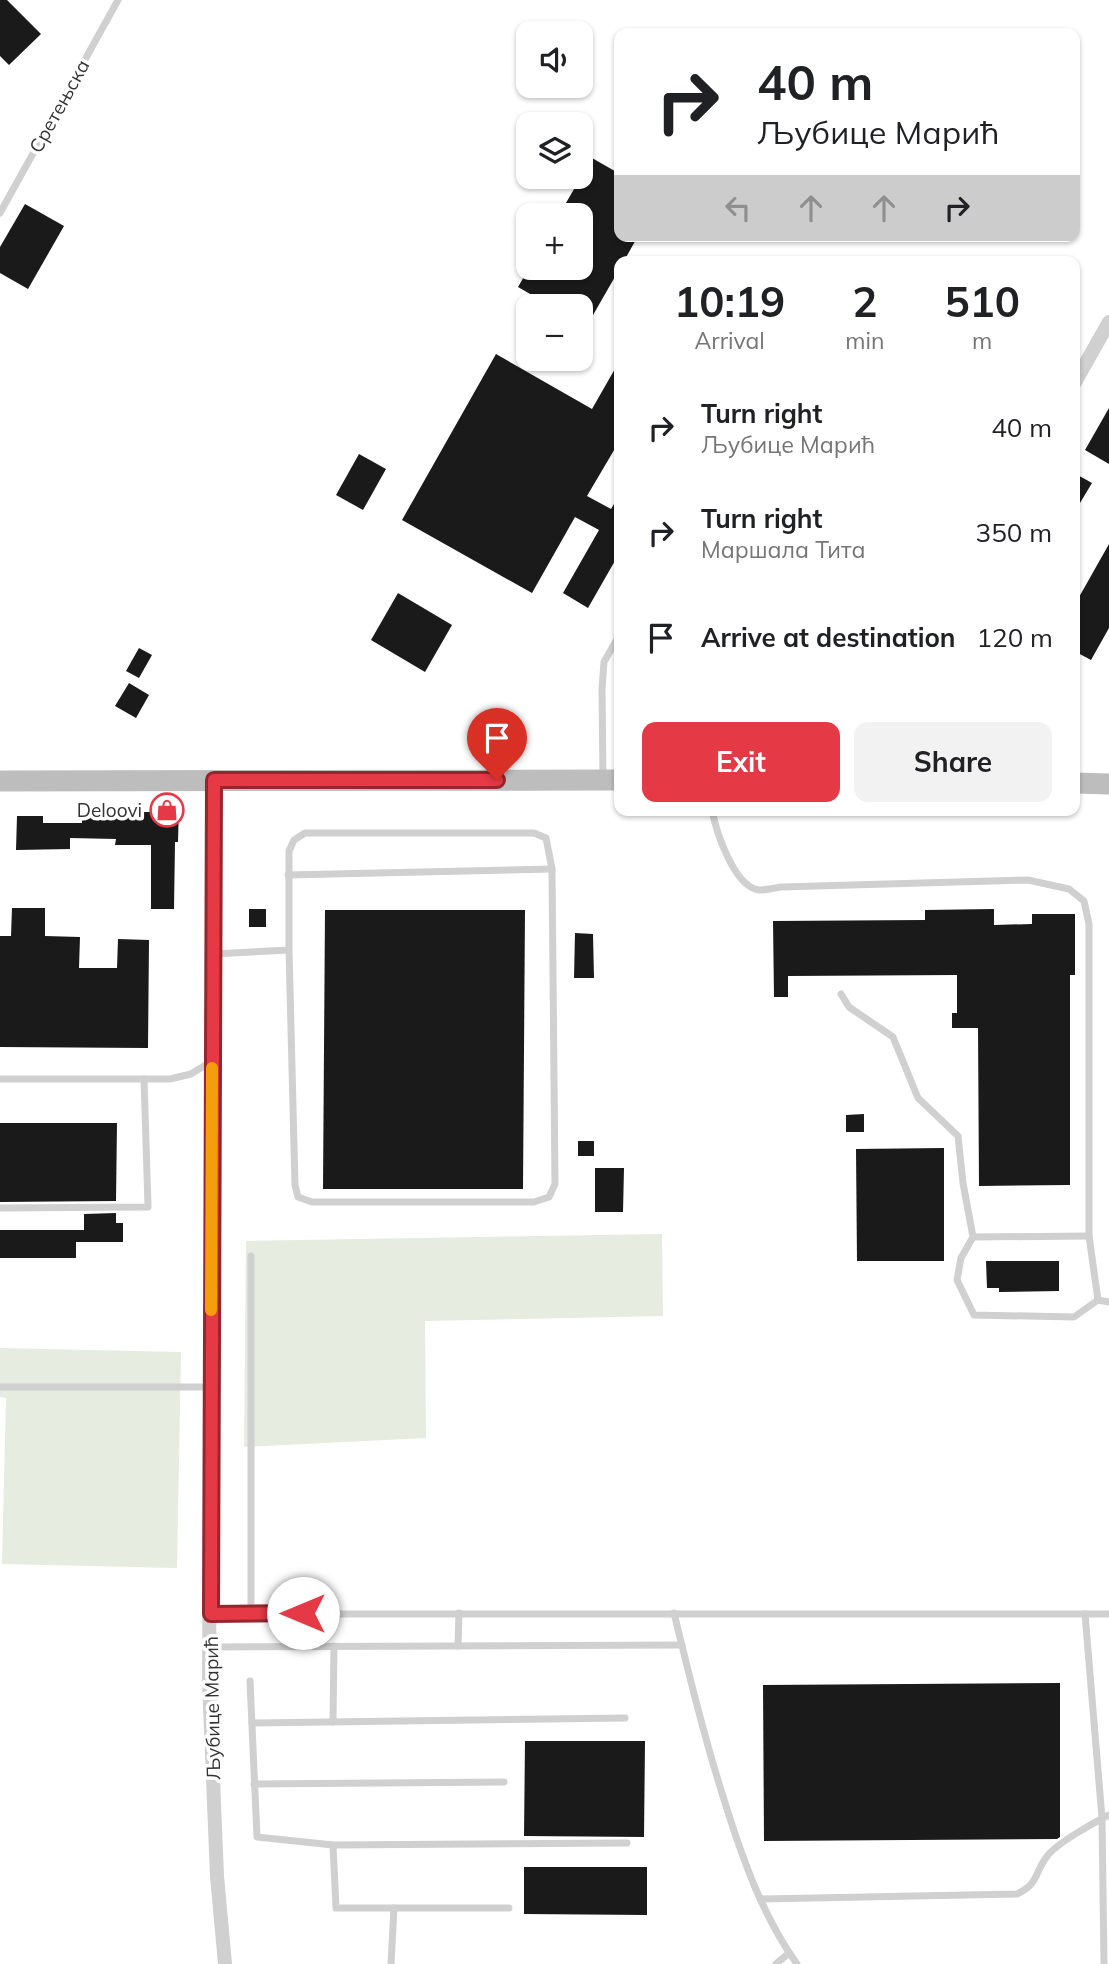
<!DOCTYPE html>
<html lang="en">
<head>
<meta charset="utf-8">
<style>
  :root { --surface:#fff; --page:#f2f2f2; --text:#202124; --muted:#757577; --accent:#e63946 }
  body { margin:0; font-family:Mulish,sans-serif; background:var(--page); color:var(--text); height:100vh; display:flex; flex-direction:column; font-size:26px; white-space:nowrap }
  * { box-sizing:border-box; margin:0 }
  p { font-size:23px; color:var(--muted) }
  .icon { flex:none; width:38px; height:38px; fill:none; stroke:currentColor; stroke-width:2; stroke-linecap:round; stroke-linejoin:round }
  .map { position:relative; flex:1; overflow:hidden }
  .side { position:absolute; left:614px; top:256px; width:466px; height:560px; display:flex; flex-direction:column; background:var(--surface); border-radius:14px; box-shadow:0 2px 5px #0004 }
  .side>* { flex:none }
  .banner { position:absolute; left:614px; top:28px; width:466px; height:214px; border-radius:14px; box-shadow:0 2px 5px #0004; background:#fff; color:var(--text); overflow:hidden }
  .controls { position:absolute; left:516px; top:21px; display:grid; gap:14px }
  .controls a { display:grid; place-items:center; width:77px; height:77px; border-radius:14px; background:var(--surface); box-shadow:0 2px 5px #0004; font-size:35px }
  .pin { position:absolute; display:grid; place-items:center; width:60px; height:60px; color:#fff; margin:-72px -30px; border-radius:50% 50% 50% 0; rotate:-45deg; box-shadow:0 0 7px #0007 }
  .pin .icon { rotate:45deg }
  .me { position:absolute; width:77px; margin:-38px; rotate:270deg; stroke-linejoin:round; filter:drop-shadow(0 0 5px #0008) }
  .turn { display:flex; align-items:center; gap:24px; height:147px; padding:0 28px; font-size:32px }
  .turn .icon { width:91px; height:91px; stroke-width:2.5 }
  .turn b { display:block; font-size:49px; line-height:60px }
  .lanes { display:flex; align-items:center; height:66px; padding:0 28px; background:#0003; justify-content:center; gap:35px; direction:ltr }
  .lanes .off { opacity:.35 }
  .eta { display:flex; justify-content:space-evenly; align-items:center; height:119px; text-align:center }
  .eta b { font-size:42px; font-weight:700; line-height:49px }
  .primary-button { display:flex; gap:14px; margin-top:auto; padding:14px 28px }
  .primary-button a { flex:1; height:80px; border-radius:14px; background:var(--accent); color:#fff; font-size:28px; font-weight:700; line-height:80px; text-align:center }
  .primary-button a+a { background:var(--page); color:var(--text) }
  ul { padding:0; list-style:none }
  li { display:flex; align-items:center; gap:21px; height:105px; padding:0 28px }
  li div { flex:1 }
  li b { display:block; font-size:26px }
  li em { font-style:normal }
  .map>svg:first-child { display:block }
</style>
</head>
<body>
<div class="map">
<svg width="1109" height="1964" viewBox="0 0 1109 1964">
  <rect width="100%" height="100%" fill="#fff"/>
  <g fill="#e6ecdf">
    <path d="M662 1234 663 1316 425 1321 426 1438 244 1447 246 1241Z"/>
    <path d="M0 1348 181 1352 177 1568 2 1564 6 1398 0 1397Z"/>
  </g>
  <g fill="#1a1a1a">
    <path d="M0 0H7L41 34 9 65 0 56Z"/>
    <path d="M592 158 620 174V191L614 200 620 204V236H638L624 261H620V268L581 336V306H551L518 287 529 268H581V215H559Z"/>
    <path d="M25 204 64 226 28 289 0 273V247Z"/>
    <path d="M496 354 592 409 620 360V440L587 496 611 509 620 494V552L588 608 563 593 599 530 575 517 532 593 402 520Z"/>
    <path d="M1109 408V464L1085 450Z"/>
    <path d="M359 454 386 469 363 510 336 495Z"/>
    <path d="M1074 473 1092 483 1074 513Z"/>
    <path d="M1109 544V628L1091 660 1074 651V606Z"/>
    <path d="M398 593 452 625 425 672 371 640Z"/>
    <path d="M139 648 152 655 139 678 126 671Z"/>
    <path d="M129 683 149 695 136 718 115 706Z"/>
    <path d="M154 805H179L178 842H175L174 909H151V845H115L116 839 70 838V849L16 850 17 816H43V823H82V814H116V812H154Z"/>
    <path d="M12 908H45V936L80 937 79 968H117L118 939 149 940 148 1048 0 1047V936H11Z"/>
    <rect x="249" y="909" width="17" height="18"/>
    <path d="M994 909V925L1032 924V914H1075V975H1070V1185L979 1186 978 1028H952V1013H957V975L788 976V997H774L773 921 925 920V910Z"/>
    <path d="M325 910H525L523 1189H323Z"/>
    <path d="M575 933 593 934 594 978H574Z"/>
    <path d="M864 1114V1132H846V1115Z"/>
    <path d="M0 1123H117L116 1201 0 1202Z"/>
    <rect x="578" y="1141" width="16" height="15"/>
    <path d="M944 1148V1261H857L856 1149Z"/>
    <path d="M595 1168H624L623 1212H595Z"/>
    <path d="M116 1213V1223H123V1242H76V1258H0V1230H84V1214Z"/>
    <path d="M986 1261H1059V1291L999 1292V1288H987Z"/>
    <path d="M1060 1683V1837L1057 1839 764 1841 763 1685Z"/>
    <path d="M525 1741H645L644 1837 524 1836Z"/>
    <path d="M524 1867H647V1915L524 1914Z"/>
  </g>
  <g fill="none" stroke-linecap="round" stroke-linejoin="round">
    <g stroke="#d0d0d0" stroke-width="7">
      <path d="M0 213 118 0"/>
      <path d="M603 779 602 689 604 662 620 634"/>
      <path d="M712 810C716 831 734 887 759 890 766 890 775 888 781 887L1028 880 1069 889 1084 901 1089 924V1236L1098 1300"/>
      <path d="M288 875 552 869"/>
      <path d="M214 954 289 950 295 1185 298 1197 312 1202H534L549 1197 555 1184 552 869 546 838 534 833H305L294 840 289 851V950"/>
      <path d="M841 994 849 1007 893 1037 918 1098 958 1136 963 1183 973 1237 961 1258 957 1280 974 1315 1074 1317 1098 1300 1109 1302"/>
      <path d="M0 1079H170L191 1074 212 1061"/>
      <path d="M0 1208 148 1207 144 1079"/>
      <path d="M973 1237 1089 1236"/>
      <path d="M0 1387H211"/>
      <path d="M251 1613V1256"/>
      <path d="M674 1613C690 1679 706 1744 727 1809 744 1863 764 1918 797 1964"/>
      <path d="M211 1614H1109"/>
      <path d="M1085 1614 1102 1818 1104 1964"/>
      <path d="M458 1646 459 1613"/>
      <path d="M210 1647 682 1645"/>
      <path d="M250 1681 257 1837 333 1845 627 1843"/>
      <path d="M333 1722 334 1646"/>
      <path d="M252 1723 625 1718"/>
      <path d="M254 1784 504 1782"/>
      <path d="M333 1845 336 1908H509"/>
      <path d="M761 1899 1017 1894C1040 1883 1034 1872 1048 1855 1059 1842 1093 1823 1109 1815"/>
      <path d="M391 1964 394 1908"/>
      <path d="M776 1964 789 1953"/>
    </g>
    <g stroke="#d0d0d0" stroke-width="14">
      <path d="M1074 384 1109 322"/>
      <path d="M214 780 209 1682 217 1876 225 1964"/>
    </g>
    <g stroke="#bdbdbd" stroke-width="21">
      <path d="M0 781 620 780"/>
      <path d="M1074 783 1109 784"/>
    </g>
  </g>
  <g fill="none" stroke-linecap="round" stroke-linejoin="round">
    <defs>
      <path id="route" d="M303 1613 211 1614 214 780H497"/>
    </defs>
    <use href="#route" stroke="#96252e" stroke-width="18"/>
    <use href="#route" stroke="#e63946" stroke-width="12"/>
    <path stroke="#f59e0b" stroke-width="12" d="M211 1310 212 1068"/>
  </g>
  <defs>
    <symbol id="shop-ring" viewBox="-11 -11 22 22"><circle r="9.5" fill="#fff" stroke="#e63946" stroke-width="1.5"/><path d="M-5-2.5h2.3a2.7 3.5 0 0 1 5.4 0H5L5.5 6h-11ZM-1.5-2.5h3a1.5 2.3 0 0 0-3 0Z" fill="#e63946"/></symbol>
  </defs>
  <g fill-rule="evenodd">
    <use href="#shop-ring" x="148" y="791" width="38" height="38"/>
  </g>
  <g text-anchor="middle" dominant-baseline="central" stroke-width="7" stroke-linejoin="round" paint-order="stroke">
    <g font-size="19" fill="#333" stroke="#fff">
      <text transform="translate(59 106) rotate(-61)">Сретењска</text>
      <text transform="translate(212 1708) rotate(-91)">Љубице Марић</text>
    </g>
    <g font-size="19" fill="#333" stroke="#fff" text-anchor="end">
      <text x="142" y="810">Deloovi</text>
    </g>
  </g>
</svg>
<div class="controls">
<a><svg class="icon" aria-label="sound" viewBox="0 0 24 24"><path d="M4 9h4l5-4v14l-5-4H4zM17 9q2 3 0 6"/></svg></a>
<a><svg class="icon" aria-label="layers" viewBox="0 0 24 24"><path d="M12 4l9 5-9 5-9-5zM3 14l9 5 9-5"/></svg></a>
<a>+</a>
<a>−</a>
</div>
<div class="pin" style="left:497px;top:780px;background:#d93025"><svg class="icon" aria-label="arrive" viewBox="0 0 24 24"><path d="M6 21V4h12l-3 4 3 4H6"/></svg></div>
<svg class="me" style="left:303px;top:1613px" viewBox="-20 -20 40 40"><circle r="19" fill="#fff"/><path d="M0-13L10 11 0 6-10 11z" fill="#e63946"/></svg>
<div class="banner">
<div class="turn"><svg class="icon" aria-label="right" viewBox="0 0 24 24"><path d="M7 20v-9h11M14 6l5 5-5 5"/></svg><div><b>40 m</b>Љубице Марић</div></div>
<div class="lanes"><svg class="icon off" aria-label="left" viewBox="0 0 24 24"><path d="M17 20v-9H6M10 6l-5 5 5 5"/></svg><svg class="icon off" aria-label="ahead" viewBox="0 0 24 24"><path d="M12 20V5M6 11l6-6 6 6"/></svg><svg class="icon off" aria-label="ahead" viewBox="0 0 24 24"><path d="M12 20V5M6 11l6-6 6 6"/></svg><svg class="icon" aria-label="right" viewBox="0 0 24 24"><path d="M7 20v-9h11M14 6l5 5-5 5"/></svg></div>
</div>
<section class="side">
<div class="eta">
<div><b>10:19</b><p>Arrival</p></div>
<div><b>2</b><p>min</p></div>
<div><b>510</b><p>m</p></div>
</div>
<ul>
<li><svg class="icon" aria-label="right" viewBox="0 0 24 24"><path d="M7 20v-9h11M14 6l5 5-5 5"/></svg><div><b>Turn right</b><p>Љубице Марић</p></div><em>40 m</em></li>
<li><svg class="icon" aria-label="right" viewBox="0 0 24 24"><path d="M7 20v-9h11M14 6l5 5-5 5"/></svg><div><b>Turn right</b><p>Маршала Тита</p></div><em>350 m</em></li>
<li><svg class="icon" aria-label="arrive" viewBox="0 0 24 24"><path d="M6 21V4h12l-3 4 3 4H6"/></svg><div><b>Arrive at destination</b></div><em>120 m</em></li>
</ul>
<div class="primary-button"><a>Exit</a><a>Share</a></div>
</section>
</div>
</body>
</html>
